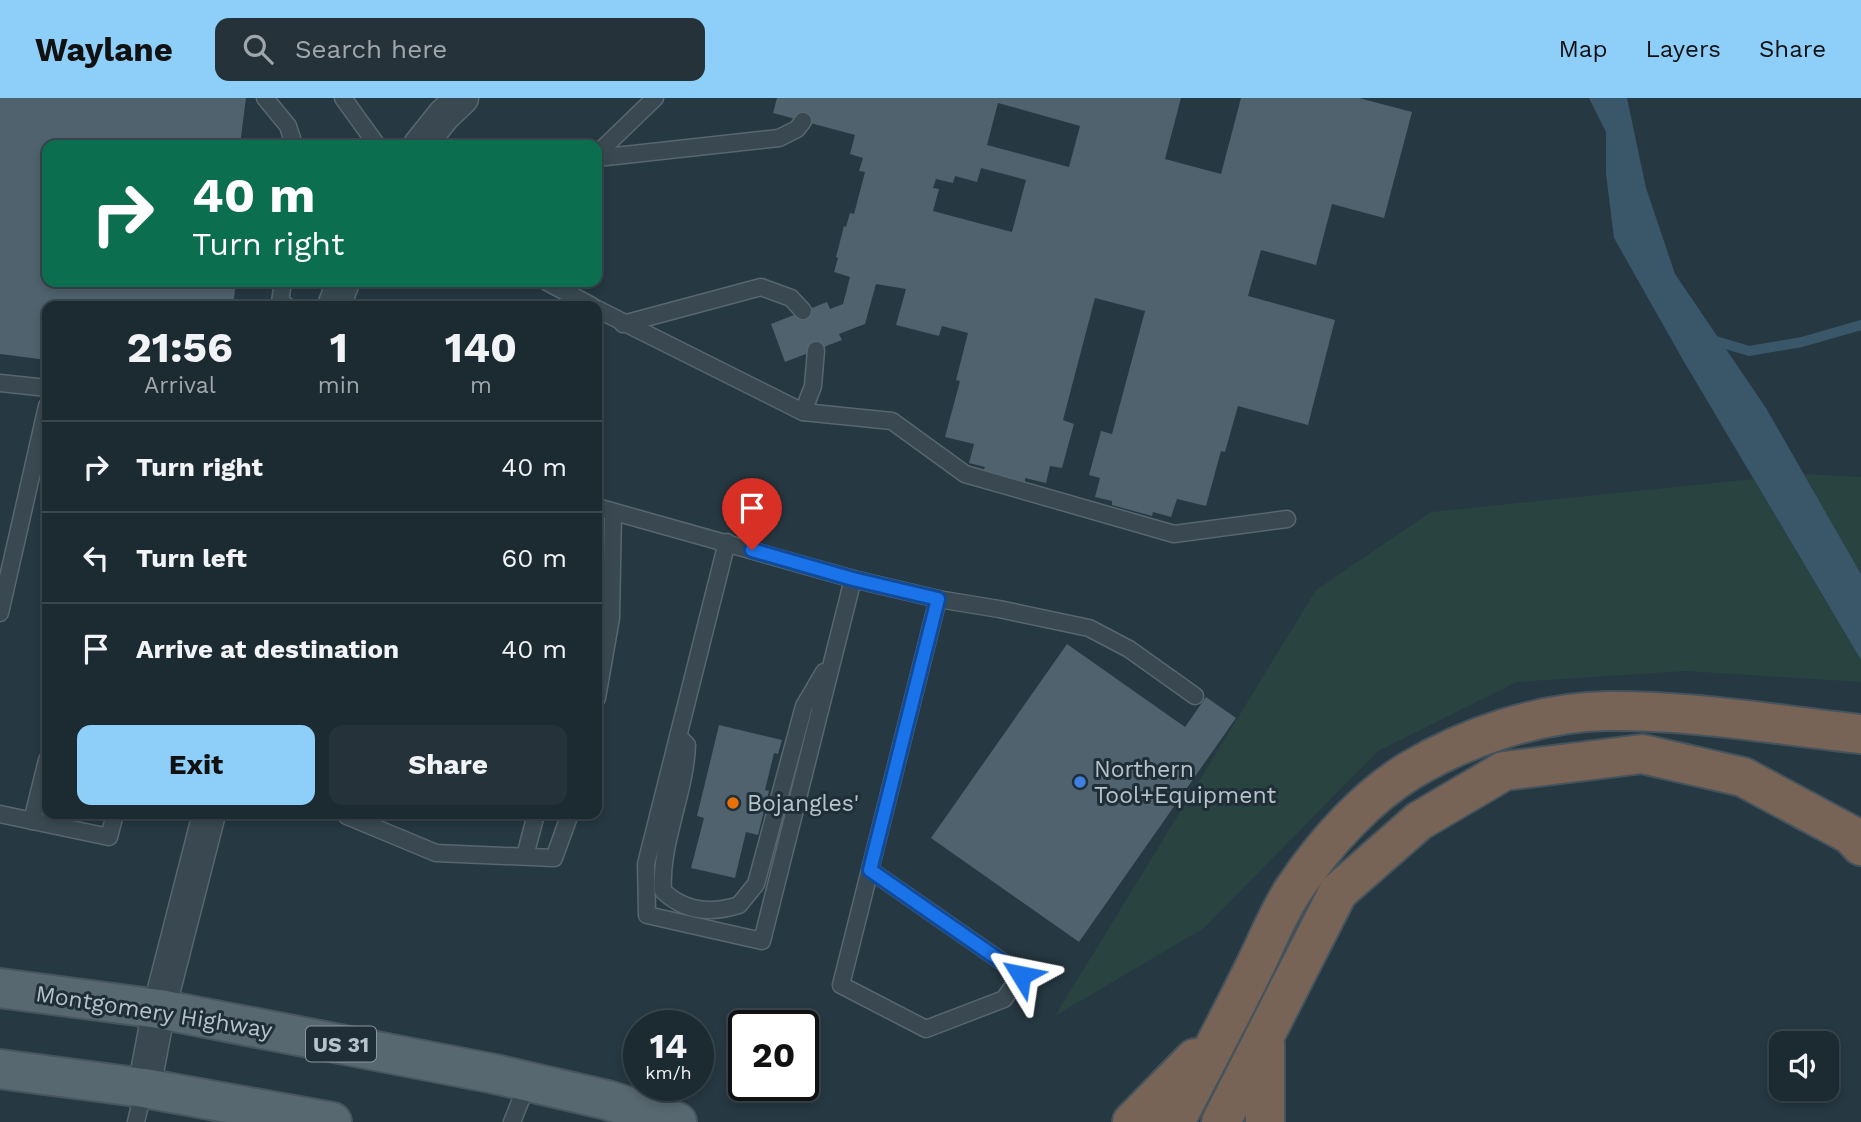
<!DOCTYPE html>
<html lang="en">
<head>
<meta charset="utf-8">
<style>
  :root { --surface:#1c2a32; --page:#25323a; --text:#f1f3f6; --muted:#a0a7ac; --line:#3a464d; --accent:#8ecffa }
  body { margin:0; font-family:"Work Sans",sans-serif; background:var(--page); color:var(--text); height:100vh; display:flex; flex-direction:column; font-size:26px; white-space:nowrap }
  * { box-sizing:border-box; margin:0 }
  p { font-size:23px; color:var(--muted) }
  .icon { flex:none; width:38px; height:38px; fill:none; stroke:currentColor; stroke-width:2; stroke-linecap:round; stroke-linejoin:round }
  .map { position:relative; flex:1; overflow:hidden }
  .details { position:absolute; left:42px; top:203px; width:560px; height:518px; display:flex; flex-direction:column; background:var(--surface); border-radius:14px; box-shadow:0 4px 10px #0003,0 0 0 2px var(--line) }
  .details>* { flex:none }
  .banner { position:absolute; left:42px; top:42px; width:560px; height:147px; border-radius:14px; box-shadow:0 4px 10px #0003,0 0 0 2px var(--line); background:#0b6e4f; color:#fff; overflow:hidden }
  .tools { position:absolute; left:1769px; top:933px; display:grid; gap:14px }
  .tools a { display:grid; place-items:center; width:70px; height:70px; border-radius:14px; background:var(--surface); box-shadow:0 4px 10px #0003,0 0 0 2px var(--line); font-size:35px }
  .speed { position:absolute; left:623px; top:912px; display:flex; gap:14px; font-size:35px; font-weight:700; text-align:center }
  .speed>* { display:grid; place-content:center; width:91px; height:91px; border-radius:50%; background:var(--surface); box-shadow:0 4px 10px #0003,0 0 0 2px var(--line); line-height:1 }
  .speed small { font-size:18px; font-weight:400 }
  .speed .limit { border:4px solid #111; border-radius:10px; background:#fff; color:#111 }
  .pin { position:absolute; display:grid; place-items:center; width:60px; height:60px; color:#fff; margin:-72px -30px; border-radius:50% 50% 50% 0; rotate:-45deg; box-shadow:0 0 7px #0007 }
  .pin .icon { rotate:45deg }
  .me { position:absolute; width:77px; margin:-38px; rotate:305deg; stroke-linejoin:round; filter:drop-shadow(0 0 5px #0008) }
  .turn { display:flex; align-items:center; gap:24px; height:147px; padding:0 35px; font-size:32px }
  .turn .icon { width:91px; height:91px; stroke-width:2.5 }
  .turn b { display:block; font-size:49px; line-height:60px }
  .eta { display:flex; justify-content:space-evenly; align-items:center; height:119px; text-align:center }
  .eta b { font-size:42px; font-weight:700; line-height:49px }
  .action { display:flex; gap:14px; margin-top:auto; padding:14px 35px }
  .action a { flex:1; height:80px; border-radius:14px; background:var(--accent); color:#111; font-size:28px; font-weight:700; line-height:80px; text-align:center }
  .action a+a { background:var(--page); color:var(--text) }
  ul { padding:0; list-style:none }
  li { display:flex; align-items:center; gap:21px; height:91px; padding:0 35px; border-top:2px solid var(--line) }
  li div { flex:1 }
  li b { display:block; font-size:26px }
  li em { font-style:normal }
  header { display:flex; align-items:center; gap:42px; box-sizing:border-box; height:98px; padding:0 35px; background:var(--accent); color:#111 }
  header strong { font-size:33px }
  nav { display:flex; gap:38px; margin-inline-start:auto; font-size:24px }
  .search { width:490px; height:63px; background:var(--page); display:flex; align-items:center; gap:18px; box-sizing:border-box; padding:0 24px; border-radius:14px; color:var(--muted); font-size:26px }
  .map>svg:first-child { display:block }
</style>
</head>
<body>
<header>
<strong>Waylane</strong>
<div class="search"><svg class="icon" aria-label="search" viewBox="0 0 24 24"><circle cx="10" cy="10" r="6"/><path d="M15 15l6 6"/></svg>Search here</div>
<nav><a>Map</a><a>Layers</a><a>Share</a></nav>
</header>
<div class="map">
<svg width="1861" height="1024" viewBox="0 0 1861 1024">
  <rect width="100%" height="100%" fill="#263842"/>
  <g fill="#284340">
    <path d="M1804 376 1861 379V476Z"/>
    <path d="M1753 381 1861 562V584L1686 573 1517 584 1378 653 1204 830 1055 918 1316 492 1431 414Z"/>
  </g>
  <path fill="#395769" d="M1589 0H1627L1646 90 1675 176 1766 310 1861 476V562L1683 262 1614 140 1606 76V34Z"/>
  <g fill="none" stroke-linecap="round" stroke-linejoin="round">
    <path stroke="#395769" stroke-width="10" d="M1709 241 1749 253 1802 244 1861 227"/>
  </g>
  <g fill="#4f626d" fill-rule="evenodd">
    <path d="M0 0H246L240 47H47V184H236L233 208H47V262L0 256Z"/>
    <path d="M777 0H1181L1165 61 1221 76 1241 0H1359L1412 14 1384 120 1332 106 1316 167 1261 152 1248 198 1335 222 1308 327 1238 308 1225 354 1221 353 1206 408 1177 401 1171 419 1153 414 1152 418 1112 407V403L1095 399 1100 380 1089 377 1101 333 1112 336 1145 213 1095 200 1063 322 1074 326 1062 370 1050 368 1046 385 1025 380V384L983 373 985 369 969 365 974 346 945 339 960 283 956 282 968 235 942 228 939 238 896 227 906 191 876 186 865 226 839 236 842 242 785 264 771 226 827 204 830 211 843 206 850 179 834 174 838 160 836 159 844 128 846 129 850 115 854 116 865 74 859 73 863 60 850 56 855 37 773 15ZM998 5 1080 28 1069 69 987 47ZM981 70 1026 82 1012 134 933 113 939 91 933 90 936 81 953 85 955 78 977 84Z"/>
    <path d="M1067 546 1185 629 1206 599 1236 620 1079 844 931 740Z"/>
    <path d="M719 627 782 642 778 656 774 655 765 692 769 693 758 737 746 734 735 780 691 770 704 720 697 718Z"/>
  </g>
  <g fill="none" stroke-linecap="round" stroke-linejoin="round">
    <defs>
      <g id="lane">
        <path d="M265 0 288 28 294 47"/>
        <path d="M343 0 377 47"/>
        <path d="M597 56 655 0"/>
        <path d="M597 60 779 40 797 31 803 23"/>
        <path d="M283 184 280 204 287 208"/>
        <path d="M547 184 592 208"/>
        <path d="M597 211 803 314 892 323 965 376 1174 436 1287 421"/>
        <path d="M623 226 761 189 791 200 803 213"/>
        <path d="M0 285 47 290"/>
        <path d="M803 314 813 288 816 252"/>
        <path d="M597 409 853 481 938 501 841 887 926 931 1004 901 1021 877 870 772"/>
        <path d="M727 444 646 766 647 817 762 843 853 481"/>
        <path d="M938 501 999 511 1089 530 1129 551 1195 598"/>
        <path d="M0 515 47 308"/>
        <path d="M597 600 611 520 613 414"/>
        <path d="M678 638 687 647C685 697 660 744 663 793 685 814 711 816 739 807L756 786 804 608 824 574"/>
        <path d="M0 716 109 739 115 716"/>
        <path d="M347 716V718L436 755 554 760 570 716"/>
        <path d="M32 723 47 662"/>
        <path d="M525 758 536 716"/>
        <path d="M136 1024 144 990"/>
        <path d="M512 1024 528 984"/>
      </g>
      <g id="street">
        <path d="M420 47 444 17 462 0"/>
        <path d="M334 208 343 184"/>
        <path d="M144 990 159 911 209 716"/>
      </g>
      <g id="primary">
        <path d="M0 890 159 911 495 976 607 1002 677 1024"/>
        <path d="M0 971 144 990 332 1024"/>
      </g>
      <g id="highway">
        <path d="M1132 1024 1195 960"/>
        <path d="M1175 1024C1202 972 1229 921 1255 868 1268 842 1279 812 1296 788 1325 745 1366 699 1411 672 1468 638 1541 614 1607 613 1692 612 1777 627 1861 636"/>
        <path d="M1221 1024 1338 794 1419 723 1504 673 1642 656 1743 679 1851 737 1861 748"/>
        <path d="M1265 1024V946"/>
      </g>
    </defs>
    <use href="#lane" stroke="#58666f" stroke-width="19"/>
    <use href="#street" stroke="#58666f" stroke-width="35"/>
    <use href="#primary" stroke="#47555e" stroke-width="42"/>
    <use href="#highway" stroke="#45535c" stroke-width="42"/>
    <use href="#lane" stroke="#3a4951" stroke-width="16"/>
    <use href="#street" stroke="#3a4951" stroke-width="32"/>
    <use href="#primary" stroke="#586871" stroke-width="38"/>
    <use href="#highway" stroke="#786457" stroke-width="38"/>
  </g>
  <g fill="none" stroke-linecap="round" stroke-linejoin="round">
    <defs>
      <path id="route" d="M752 452 853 481 938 501 870 772 1021 877"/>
    </defs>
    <use href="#route" stroke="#114b97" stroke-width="18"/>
    <use href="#route" stroke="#1a73e8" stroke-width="12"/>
  </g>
  <circle fill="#3f7fe0" stroke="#1f2e37" stroke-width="2.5" cx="1080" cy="684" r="7"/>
  <circle fill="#e8710a" stroke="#1f2e37" stroke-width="2.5" cx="733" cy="705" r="7"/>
  <g text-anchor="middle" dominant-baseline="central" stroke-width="6" stroke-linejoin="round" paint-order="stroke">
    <rect fill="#1f2e37" stroke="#89969f" stroke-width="2" x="306" y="928.5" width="70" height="35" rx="5"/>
    <g font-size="21" font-weight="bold" fill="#b7c3cc">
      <text x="341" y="946">US 31</text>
    </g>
    <g font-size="23" fill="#b7c3cc" stroke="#1f2e37" text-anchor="start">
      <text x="1094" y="671">Northern<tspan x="1094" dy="26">Tool+Equipment</tspan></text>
      <text x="747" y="705">Bojangles'</text>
    </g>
    <g font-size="23" fill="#b7c3cc" stroke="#1f2e37">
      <text transform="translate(154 914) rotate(9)">Montgomery Highway</text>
    </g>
  </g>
</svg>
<div class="tools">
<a><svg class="icon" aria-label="sound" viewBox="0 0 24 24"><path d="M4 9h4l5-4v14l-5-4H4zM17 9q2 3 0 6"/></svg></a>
</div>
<div class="speed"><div>14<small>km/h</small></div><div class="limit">20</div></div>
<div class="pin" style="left:752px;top:452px;background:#d93025"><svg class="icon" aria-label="arrive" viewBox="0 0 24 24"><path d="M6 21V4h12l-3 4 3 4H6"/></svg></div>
<svg class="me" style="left:1021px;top:877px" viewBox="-20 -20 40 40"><path d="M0-17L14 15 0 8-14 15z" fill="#1a73e8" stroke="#fff" stroke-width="4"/></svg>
<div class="banner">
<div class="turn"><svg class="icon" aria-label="right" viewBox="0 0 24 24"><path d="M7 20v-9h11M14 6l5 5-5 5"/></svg><div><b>40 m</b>Turn right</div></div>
</div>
<section class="details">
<div class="eta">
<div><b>21:56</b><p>Arrival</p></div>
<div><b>1</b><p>min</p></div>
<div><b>140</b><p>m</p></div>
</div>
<ul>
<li><svg class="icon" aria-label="right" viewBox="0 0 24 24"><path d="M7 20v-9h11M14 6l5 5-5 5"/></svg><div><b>Turn right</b></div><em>40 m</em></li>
<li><svg class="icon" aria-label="left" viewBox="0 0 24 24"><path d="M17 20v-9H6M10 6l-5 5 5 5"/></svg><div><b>Turn left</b></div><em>60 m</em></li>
<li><svg class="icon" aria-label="arrive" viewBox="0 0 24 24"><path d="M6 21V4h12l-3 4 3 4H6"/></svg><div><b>Arrive at destination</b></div><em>40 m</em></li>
</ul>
<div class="action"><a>Exit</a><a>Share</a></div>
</section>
</div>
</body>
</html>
